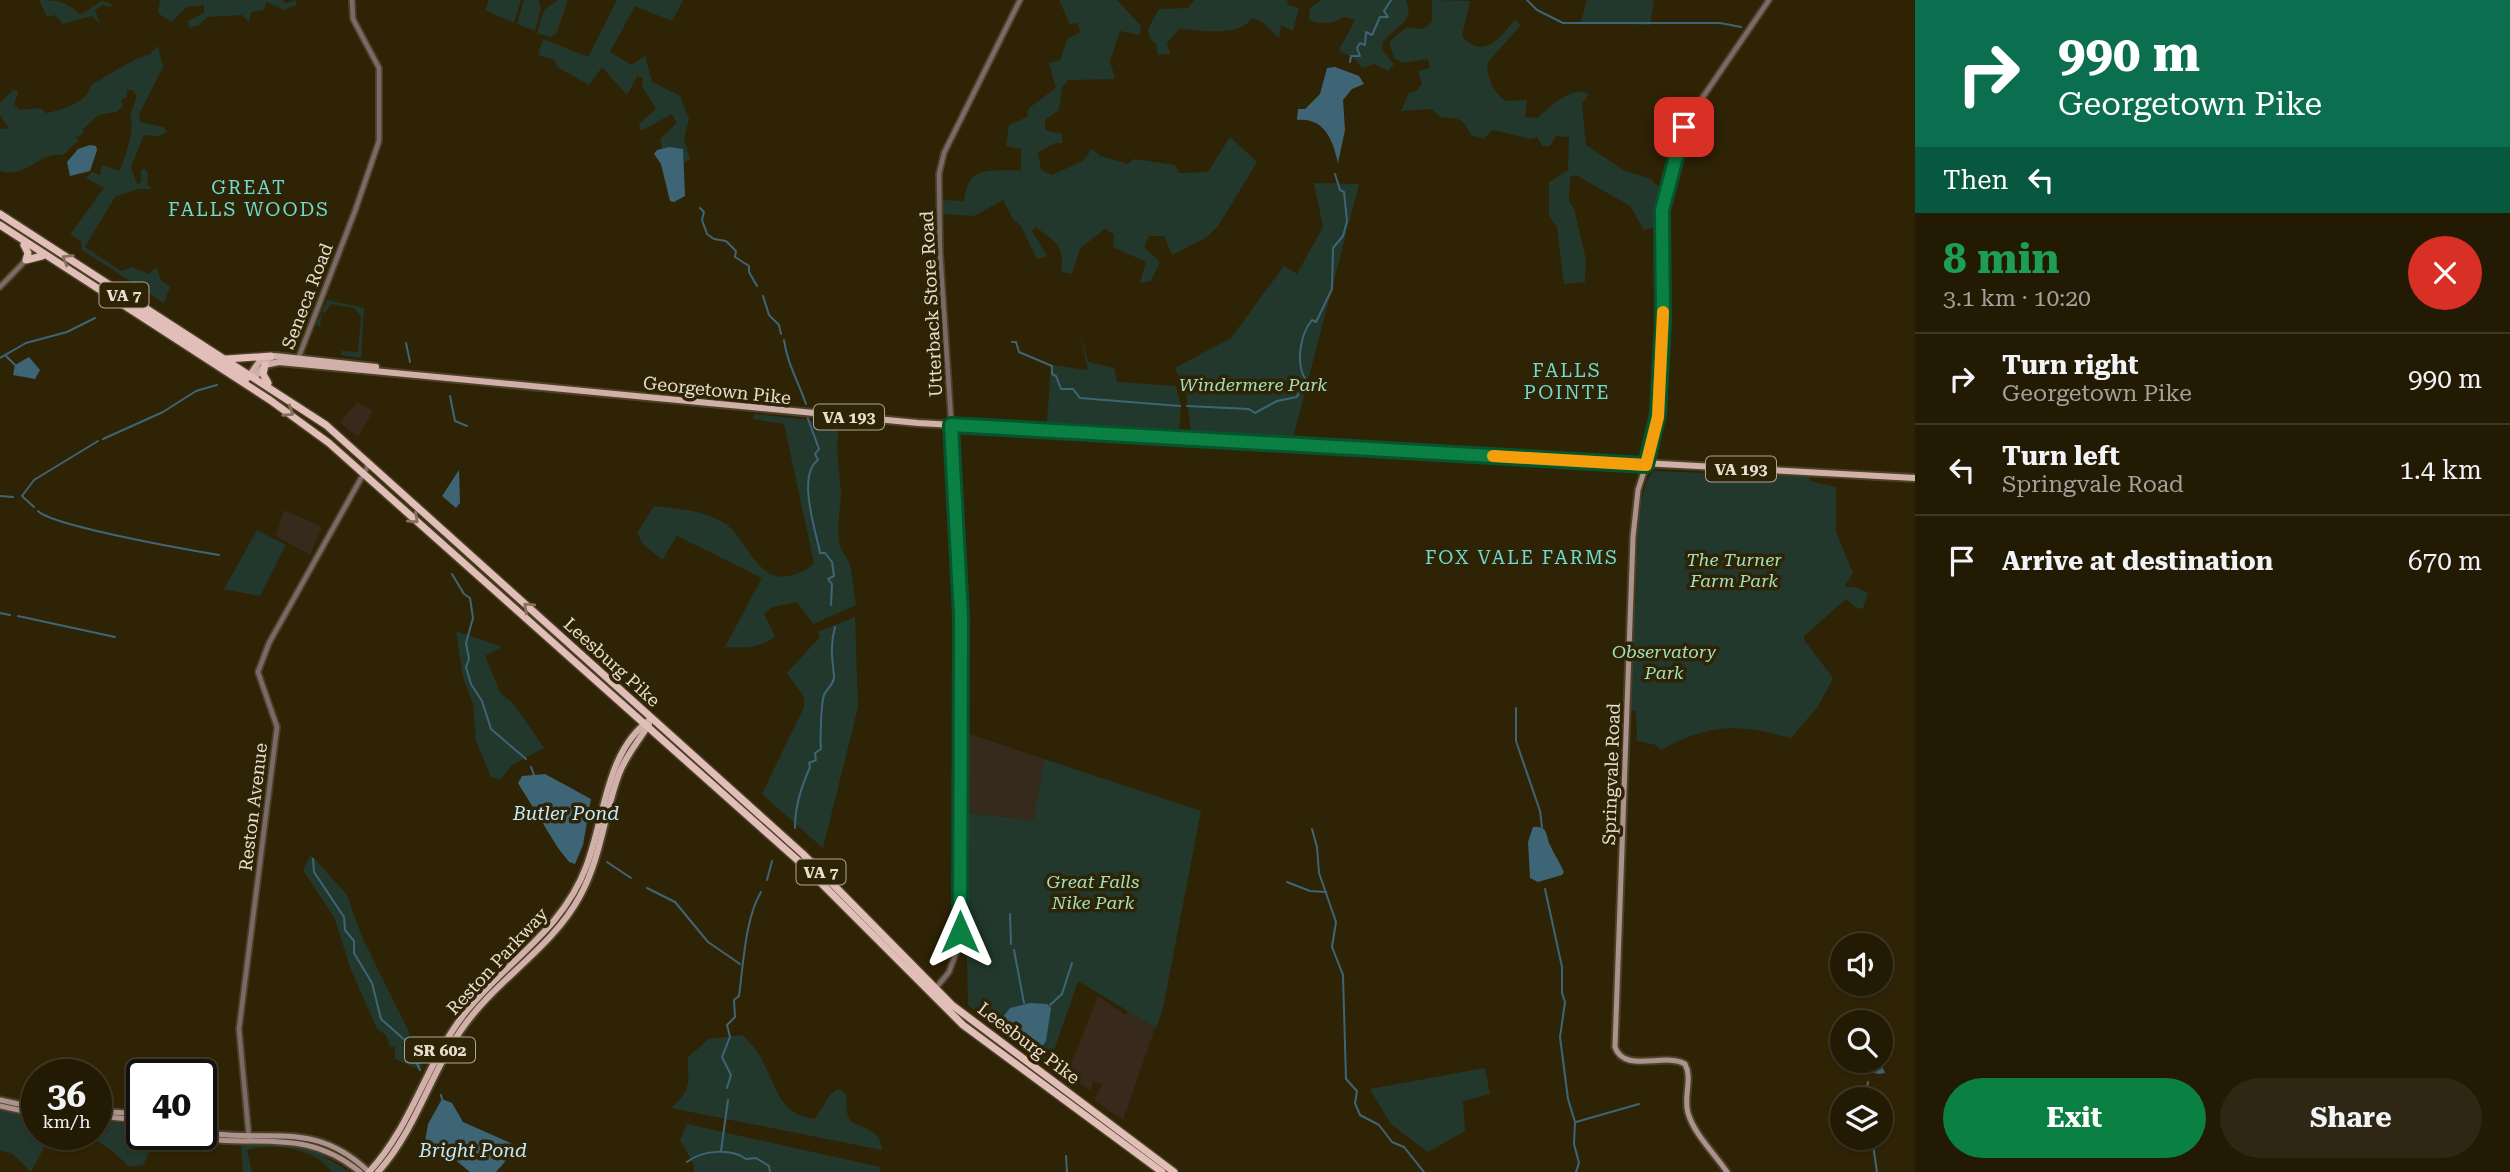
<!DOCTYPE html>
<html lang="en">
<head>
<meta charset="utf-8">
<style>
  :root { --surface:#231a04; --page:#2f2713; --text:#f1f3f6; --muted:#a3a19a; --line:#403826; --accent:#0b8043 }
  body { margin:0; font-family:"Roboto Serif",serif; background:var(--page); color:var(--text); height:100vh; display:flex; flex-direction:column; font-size:26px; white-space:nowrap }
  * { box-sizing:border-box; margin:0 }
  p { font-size:23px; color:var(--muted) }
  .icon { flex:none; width:38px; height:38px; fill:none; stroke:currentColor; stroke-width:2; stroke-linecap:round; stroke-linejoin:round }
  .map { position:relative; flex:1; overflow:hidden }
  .panel { display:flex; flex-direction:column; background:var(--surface); width:595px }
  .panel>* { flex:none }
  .banner { background:#0b6e4f; color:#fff; overflow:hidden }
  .buttons { position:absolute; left:1830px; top:933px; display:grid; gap:14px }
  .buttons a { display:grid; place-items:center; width:63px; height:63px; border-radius:50%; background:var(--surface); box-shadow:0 2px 5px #0004,0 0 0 2px var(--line); font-size:35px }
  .speed { position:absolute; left:21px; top:1059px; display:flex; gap:14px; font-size:35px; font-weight:700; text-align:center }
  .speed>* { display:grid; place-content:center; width:91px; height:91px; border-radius:50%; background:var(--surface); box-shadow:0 2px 5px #0004,0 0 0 2px var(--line); line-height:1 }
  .speed small { font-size:18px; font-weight:400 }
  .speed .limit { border:4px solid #111; border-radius:10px; background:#fff; color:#111 }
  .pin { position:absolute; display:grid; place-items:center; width:60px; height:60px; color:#fff; margin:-30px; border-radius:14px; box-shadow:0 4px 10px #0006 }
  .me { position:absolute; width:77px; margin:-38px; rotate:0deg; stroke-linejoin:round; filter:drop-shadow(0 0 5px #0008) }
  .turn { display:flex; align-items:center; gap:24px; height:147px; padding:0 28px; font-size:32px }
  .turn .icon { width:91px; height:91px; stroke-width:2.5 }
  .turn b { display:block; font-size:49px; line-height:60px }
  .then { display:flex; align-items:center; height:66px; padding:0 28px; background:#0003; gap:14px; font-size:26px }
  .round { display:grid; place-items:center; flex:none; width:74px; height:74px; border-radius:37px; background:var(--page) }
  .head { display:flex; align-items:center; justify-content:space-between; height:119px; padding:0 28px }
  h1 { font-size:42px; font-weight:700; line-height:52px; color:#1e9e55 }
  .button { display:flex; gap:14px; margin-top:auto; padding:14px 28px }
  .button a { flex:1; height:80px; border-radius:42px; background:var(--accent); color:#fff; font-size:28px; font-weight:700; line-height:80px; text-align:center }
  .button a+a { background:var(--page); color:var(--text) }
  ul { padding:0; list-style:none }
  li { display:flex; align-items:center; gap:21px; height:91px; padding:0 28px; border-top:2px solid var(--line) }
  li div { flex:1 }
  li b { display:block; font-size:26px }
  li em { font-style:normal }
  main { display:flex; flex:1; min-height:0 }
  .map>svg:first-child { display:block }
</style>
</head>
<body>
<main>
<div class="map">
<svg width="1915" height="1172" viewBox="0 0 1915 1172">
  <rect width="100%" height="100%" fill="#2f2306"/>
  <g fill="#37291c">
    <path d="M357 402 373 411 358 437 340 423Z"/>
    <path d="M1098 996 1125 1015 1128 1010 1155 1028 1123 1120 1094 1100 1103 1084 1093 1081 1091 1091 1067 1074Z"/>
  </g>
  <g fill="#352a1b">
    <path d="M284 510 322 527 310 555 276 536Z"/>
    <path d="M964 732 1044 759 1035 820 964 813Z"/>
  </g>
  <g fill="#23382d">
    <path d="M39 0C59 0 69 3 80 15L102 1 111 4V7L103 5 95 10 100 24 92 16 63 24 55 15 47 17Z"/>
    <path d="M160 0H281L286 3 296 0V5L284 10 266 2 264 10 251 12 249 22 242 15 207 17 199 25 189 28 188 21 204 13V5L187 7 171 22 158 13Z"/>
    <path d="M489 0H521L514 23 485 10Z"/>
    <path d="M524 0H538L541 8 535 31 517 24Z"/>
    <path d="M558 0H568L556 34 550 37 537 33 544 10Z"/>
    <path d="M617 0H683L672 21 635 6 610 52 631 65 645 56 652 82 680 96 689 119 684 139 690 159 680 165 662 149 660 139 677 123 672 114 641 131 639 124 656 109 642 86 643 78 637 76 627 95 602 67 589 85 557 67 555 60 538 55 543 39 588 57Z"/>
    <path d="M1059 0H1117L1141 26 1140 35 1120 31 1110 61 1115 79 1068 80 1062 88 1059 110 1045 120V130L1062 134V143H1055L1038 152 1041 170 1052 175 1083 161 1092 149 1100 156 1128 164 1134 159 1175 165 1179 173 1208 172 1230 137 1257 162 1218 226 1207 237 1172 255 1164 236H1149L1144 247 1160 262 1151 281 1140 283 1146 262 1113 247 1114 234 1105 229 1080 248 1072 274 1061 272C1065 245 1056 243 1036 227L1032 231 1047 256 1037 259 1021 226 1013 219 1003 200 974 216 941 214V200L964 201C969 163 991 172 1021 170V149L1006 146 1009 125 1027 117 1029 108 1056 88 1049 63 1060 60 1068 38 1081 32 1077 23 1070 24Z"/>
    <path d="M1194 0H1287L1288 5 1299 8 1293 31 1281 25 1279 38 1261 21 1252 18C1238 38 1201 30 1179 29L1167 43 1170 54 1158 55 1156 44 1150 39 1148 29 1159 9 1188 8Z"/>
    <path d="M1321 0H1406L1409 12 1405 21 1383 41 1382 50 1394 64 1388 71 1374 64 1362 68 1356 60 1339 50 1355 20 1344 17C1332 25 1322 24 1309 20L1310 8Z"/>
    <path d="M1432 0 1470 1 1462 36C1483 60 1499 39 1515 20L1521 25 1487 63C1488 80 1492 90 1505 101L1527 100 1525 117 1538 118C1550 106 1573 85 1589 94L1582 104 1586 145 1625 171 1651 179 1661 189 1656 204 1657 227 1644 230 1630 206 1576 175 1570 177 1569 202 1574 208 1586 260 1585 282 1564 284 1557 227 1549 216V182L1568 170 1569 137 1556 136 1550 146H1542L1537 137 1531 139 1493 130 1483 139 1471 135C1464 119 1458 117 1442 118L1431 109 1401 111 1409 93 1417 91 1422 84 1418 71 1430 68 1428 59 1402 63 1394 58 1389 42 1407 27 1423 29 1432 22Z"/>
    <path d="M1587 0H1654L1650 25 1581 22Z"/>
    <path d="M158 46 163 67 139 114 140 122 164 127 167 132 159 136 144 135 131 167 137 184 141 183V171L144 168 148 173 147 184 152 189H137L115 197 85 247 121 271 132 267 149 274 156 267 161 280 170 287 164 303 82 250 81 241 70 235 104 188 86 178 92 172 100 175 102 165 119 171C125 159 136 127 130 116L137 96 133 90H127V97L121 100 123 106 116 112 98 115 83 129V133L75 138 79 140 63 155C37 152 30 178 0 171V129L9 128 0 115V103L14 89 18 92 14 104 19 110 40 108 46 113C63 110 87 103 92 84 105 78 140 54 149 55Z"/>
    <path d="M1314 183 1359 184 1293 438 1191 431 1186 393 1175 368 1231 338 1284 266 1297 274 1323 227Z"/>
    <path d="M327 300 364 308 361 358 341 355 342 348 343 351 358 352 361 317 354 308 331 304 325 313 322 312 320 326 316 325Z"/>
    <path d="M1079 329 1088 362 1114 368 1117 382 1176 386 1181 406 1179 429 1047 422 1051 365 1088 370Z"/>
    <path d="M754 414 839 423 837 448 841 494 838 529 840 547 850 564 856 605 813 624 797 602 772 607 764 614 775 636C763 648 742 648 725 647L762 578 677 536 662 560 644 545 637 533 654 506C678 509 706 510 727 525 750 543 758 588 796 574 803 571 809 569 814 563L784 424 753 419Z"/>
    <path d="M1654 471 1809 477 1810 481 1836 487V532L1853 573 1844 587H1855L1868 593 1863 608 1858 609 1846 599 1804 636V640L1833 678 1819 705 1791 738C1738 724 1710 723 1661 750L1656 745 1637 741 1636 711H1630L1633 603 1636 602C1637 576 1635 486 1654 471Z"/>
    <path d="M257 530 286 545 260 596 224 589Z"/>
    <path d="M855 617 858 707 823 848 762 794 804 707V697L787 673 820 637 818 632Z"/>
    <path d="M456 631 502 647 485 656 501 694 513 703 544 748 512 765 500 780 491 777 476 741 473 704 463 677Z"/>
    <path d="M1044 759 1201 811 1163 1008 1156 1028 1078 981 1049 1065 968 1005 964 824V813L1034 820Z"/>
    <path d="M311 855 347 895 362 937 409 1032V1041L401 1045 415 1050 422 1064 420 1070 395 1059V1046L390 1047 386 1035 377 1029 350 967 335 919 303 870Z"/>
    <path d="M743 1035C750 1043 759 1052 763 1062 778 1090 779 1114 815 1119L830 1095 838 1089 846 1094 847 1113 851 1122C866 1129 881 1131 882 1150L671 1108C692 1090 688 1083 688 1057L709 1039Z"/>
    <path d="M1485 1068 1490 1094 1463 1101 1465 1131 1428 1152 1391 1124 1370 1089Z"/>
    <path d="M0 1110 37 1118V1134H51L31 1172 12 1153 0 1151Z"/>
    <path d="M96 1120 142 1126V1134H159L143 1165 129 1167C111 1148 99 1138 72 1135L96 1134Z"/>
    <path d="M687 1124 880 1167V1172H694V1165L680 1140Z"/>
    <path d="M276 1143 309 1147 350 1172H332C315 1148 275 1142 247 1150L252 1172H243L241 1146Z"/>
  </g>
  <g fill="#3e6576">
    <path d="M1335 67 1359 76 1364 84 1352 89 1343 100 1345 130 1338 163C1333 141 1325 117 1297 120L1298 109H1305L1320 94 1327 68Z"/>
    <path d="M90 145 96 146 97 150 90 171 70 176 67 162 78 149Z"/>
    <path d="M669 147 683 149 685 196 674 202 670 201 661 164 654 154 657 150Z"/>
    <path d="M29 357 40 370 35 379 13 375 15 365Z"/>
    <path d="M459 470 460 503 456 508 442 496Z"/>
    <path d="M545 774 591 799 583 845 575 864 569 862 558 848 518 783 522 776Z"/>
    <path d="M1533 827C1549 826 1545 834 1550 845 1554 854 1560 863 1564 872L1562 875 1538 882 1530 878 1528 842Z"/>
    <path d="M1030 1003 1047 1004 1051 1008 1046 1041 1038 1052 999 1022 1010 1008Z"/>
    <path d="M1845 1061H1880L1885 1073 1879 1074 1846 1067Z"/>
    <path d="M442 1099 452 1103 463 1122 515 1145 514 1151 496 1172H470L441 1148 425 1142 428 1124Z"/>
  </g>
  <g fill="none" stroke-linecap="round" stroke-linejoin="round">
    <g stroke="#3e6576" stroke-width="2">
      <path d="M1527 0 1537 10 1563 23H1720L1741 27"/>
      <path d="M1350 62 1351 56H1360L1357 48 1360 43 1365 45 1366 32 1372 35 1380 17H1388L1384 11 1391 0"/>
      <path d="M700 208 704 212 702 220 707 234 714 239 726 241 736 251 735 257 749 266V272L757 286"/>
      <path d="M763 296 769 315 779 325 781 334"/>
      <path d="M784 340C787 363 798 381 806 404"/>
      <path d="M1012 342H1016L1019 352 1052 366V374L1056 376 1061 389H1073L1080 398 1180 406"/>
      <path d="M406 343 410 362"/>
      <path d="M6 356 15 365"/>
      <path d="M0 358 26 343 67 332 95 318"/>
      <path d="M450 396 455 421 467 426"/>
      <path d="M1187 406 1249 409 1255 413 1277 401 1297 397 1306 380C1295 364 1300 335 1312 320L1316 322 1332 289 1333 248 1343 236 1347 221 1344 192 1340 190 1335 174"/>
      <path d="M807 416 819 449 815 454 818 460C796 476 817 534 820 553H825L832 562 834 576 828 579 832 584 831 605"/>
      <path d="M103 439 163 412 196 391 217 385"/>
      <path d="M0 496 13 497"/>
      <path d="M22 496 34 480 98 441"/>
      <path d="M23 497 34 507"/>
      <path d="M38 511C52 526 189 550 219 555"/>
      <path d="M452 574 464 594 470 598 473 618 466 643 469 659 466 667 471 684 482 701 491 729 526 759"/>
      <path d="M0 613 10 615"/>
      <path d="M18 616 115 637"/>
      <path d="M1516 708V741L1540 811 1542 827"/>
      <path d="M531 767 534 775"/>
      <path d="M795 828C795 806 801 788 810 767L809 763 816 760 815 753 821 749C820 740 821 704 824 695 827 688 835 684 834 675 832 658 830 645 835 627"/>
      <path d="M1312 829 1317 847 1319 873 1336 922 1332 947 1343 975 1346 1079 1357 1091 1355 1103 1360 1115 1379 1125 1392 1142 1404 1147 1424 1172"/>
      <path d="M313 859 314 872 344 917 345 930 354 941V953L372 983 381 1019 407 1042 420 1070"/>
      <path d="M607 862 631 878"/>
      <path d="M767 880 772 861"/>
      <path d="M1287 882 1310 891 1326 892"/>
      <path d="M647 888 675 902 708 942 740 964"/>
      <path d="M1545 889 1562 967V993L1565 1002 1560 1037 1568 1099 1575 1122 1574 1144 1579 1163 1576 1172"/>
      <path d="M1010 914 1011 944"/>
      <path d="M1014 950 1024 1003"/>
      <path d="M1050 1005 1062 994 1072 963"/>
      <path d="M727 1088 731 1075 722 1057 730 1037 727 1025 735 1017 734 1000 739 996C743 968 745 918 761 892"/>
      <path d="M441 1095 442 1099"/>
      <path d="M1865 1099 1868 1082"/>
      <path d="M1576 1122 1639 1104"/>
      <path d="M1872 1138 1877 1172"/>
      <path d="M721 1151 728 1100"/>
      <path d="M1066 1156 1067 1172"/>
      <path d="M687 1162C702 1150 731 1148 746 1159L756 1158 769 1166 770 1172"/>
    </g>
    <defs>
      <g id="tertiary">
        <path d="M0 287 26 260"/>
        <path d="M298 359 355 211 379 141V68L353 19 352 0"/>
        <path d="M1647 464 1658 417 1663 322 1662 210 1678 140 1688 119 1769 0"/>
        <path d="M936 988 949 972 959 945 961 616 956 495 940 252 939 174 944 153 1020 0"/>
        <path d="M249 1138 239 1029 277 727 258 672 269 643 369 464"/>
      </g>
      <g id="secondary">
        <path d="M1646 465 1638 490 1633 537 1615 1047C1624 1074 1665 1052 1685 1064 1693 1079 1683 1096 1688 1113 1694 1134 1715 1154 1727 1172"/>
        <path d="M0 1100 37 1108"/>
        <path d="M0 1106 37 1114"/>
        <path d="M96 1111 142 1114"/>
        <path d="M96 1116 142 1120"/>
        <path d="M201 1132C267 1144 313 1118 369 1172"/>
        <path d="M183 1134C250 1152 300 1123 360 1172"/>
      </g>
      <g id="primary">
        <path d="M255 377 265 365 279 362 918 423 1915 478"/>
        <path d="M247 379 259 362 275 356 376 367"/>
        <path d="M369 1172C412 1126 426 1063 465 1013 505 962 562 931 586 867 605 819 605 751 651 719"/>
        <path d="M378 1172C417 1129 430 1072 464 1026 498 978 552 948 580 896 601 858 604 814 619 774 626 755 639 741 649 724"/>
      </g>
      <g id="trunk">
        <path d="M0 214 326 425 803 854 952 1005 1174 1172"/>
        <path d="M0 225 270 400 329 443 803 865 963 1025 1162 1172"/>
        <path d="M24 245 28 253 26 260 42 256"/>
        <path d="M125 302 246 377"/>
        <path d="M226 359 271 356"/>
        <path d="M265 365 263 374 268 383"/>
      </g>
    </defs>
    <use href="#tertiary" stroke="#4c4126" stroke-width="8"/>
    <use href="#secondary" stroke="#4c4126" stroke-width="9"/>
    <use href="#primary" stroke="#4c4126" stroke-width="10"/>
    <use href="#trunk" stroke="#4c4126" stroke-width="10"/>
    <use href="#tertiary" stroke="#7a6a67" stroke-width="4.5"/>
    <use href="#secondary" stroke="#ab928d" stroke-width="5"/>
    <use href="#primary" stroke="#d1b0aa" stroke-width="6"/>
    <use href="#trunk" stroke="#e2beb8" stroke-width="7"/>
  </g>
  <defs><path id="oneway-chevron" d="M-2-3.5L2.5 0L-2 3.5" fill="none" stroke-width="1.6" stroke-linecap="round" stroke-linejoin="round" transform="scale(1.75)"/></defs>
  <g stroke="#88705f">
    <use href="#oneway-chevron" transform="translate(67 259) rotate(-148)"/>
    <use href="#oneway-chevron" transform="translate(289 412) rotate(33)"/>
    <use href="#oneway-chevron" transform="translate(414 519) rotate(42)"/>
    <use href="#oneway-chevron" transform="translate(528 607) rotate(-138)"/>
  </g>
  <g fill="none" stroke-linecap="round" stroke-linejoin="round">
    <defs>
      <path id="route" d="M960 932 961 616 951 425 1646 465 1658 414 1663 322 1662 210 1684 127"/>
    </defs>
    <use href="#route" stroke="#07532c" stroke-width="18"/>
    <use href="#route" stroke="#0b8043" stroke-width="12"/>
    <path stroke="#f59e0b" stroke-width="12" d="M1493 456 1646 465 1658 417 1663 312"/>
  </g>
  <g text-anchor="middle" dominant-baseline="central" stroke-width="7" stroke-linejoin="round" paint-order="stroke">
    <g fill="#2f2306" stroke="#afa692" stroke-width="2">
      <rect x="99.5" y="282.5" width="49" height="25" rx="5"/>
      <rect x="814" y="404.5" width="70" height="25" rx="5"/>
      <rect x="1706" y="456.5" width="70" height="25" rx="5"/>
      <rect x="796.5" y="859.5" width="49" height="25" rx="5"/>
      <rect x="405" y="1037.5" width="70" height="25" rx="5"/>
    </g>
    <g font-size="16" font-weight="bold" fill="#e6dece">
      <text x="124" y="295">VA 7</text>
      <text x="849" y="417">VA 193</text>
      <text x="1741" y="469">VA 193</text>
      <text x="821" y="872">VA 7</text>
      <text x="440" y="1050">SR 602</text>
    </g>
    <g font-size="18" fill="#e6dece" stroke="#2f2306">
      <text transform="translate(307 296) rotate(-69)">Seneca Road</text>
      <text transform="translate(931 304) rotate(-93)">Utterback Store Road</text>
      <text transform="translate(717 390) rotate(6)">Georgetown Pike</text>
      <text transform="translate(612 662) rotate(42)">Leesburg Pike</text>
      <text transform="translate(1611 774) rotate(-88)">Springvale Road</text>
      <text transform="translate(253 807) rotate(-83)">Reston Avenue</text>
      <text transform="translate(497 961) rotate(-47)">Reston Parkway</text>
      <text transform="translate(1029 1043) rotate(37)">Leesburg Pike</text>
    </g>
    <g font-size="18" font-style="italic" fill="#a0e0be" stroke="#2f2306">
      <text x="1253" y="384">Windermere Park</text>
      <text x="1734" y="559">The Turner<tspan x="1734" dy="21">Farm Park</tspan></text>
      <text x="1664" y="651">Observatory<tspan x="1664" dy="21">Park</tspan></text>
      <text x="1093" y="881">Great Falls<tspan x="1093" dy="21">Nike Park</tspan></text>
    </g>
    <g font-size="19" letter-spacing="2" fill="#70dace" stroke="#2f2306">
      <text x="249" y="187">GREAT<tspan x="249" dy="22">FALLS WOODS</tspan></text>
      <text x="1567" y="370">FALLS<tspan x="1567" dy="22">POINTE</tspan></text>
      <text x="1522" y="557">FOX VALE FARMS</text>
    </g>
    <g font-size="19" font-style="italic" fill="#c2eafd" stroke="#2f2306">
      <text x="566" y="813">Butler Pond</text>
      <text x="473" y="1150">Bright Pond</text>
    </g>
  </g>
</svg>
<div class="buttons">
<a><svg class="icon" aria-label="sound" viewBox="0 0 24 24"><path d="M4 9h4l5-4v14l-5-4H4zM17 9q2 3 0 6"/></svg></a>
<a><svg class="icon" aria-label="search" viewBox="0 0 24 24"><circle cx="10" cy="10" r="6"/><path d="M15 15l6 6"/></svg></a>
<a><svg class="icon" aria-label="layers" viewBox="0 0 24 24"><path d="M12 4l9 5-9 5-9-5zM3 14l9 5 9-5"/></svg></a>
</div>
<div class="speed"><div>36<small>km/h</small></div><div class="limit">40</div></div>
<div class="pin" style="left:1684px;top:127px;background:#d93025"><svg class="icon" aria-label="arrive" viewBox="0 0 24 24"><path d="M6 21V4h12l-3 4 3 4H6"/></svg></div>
<svg class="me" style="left:960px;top:932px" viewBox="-20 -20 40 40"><path d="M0-17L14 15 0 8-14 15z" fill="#0b8043" stroke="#fff" stroke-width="4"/></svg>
</div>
<section class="panel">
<div class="banner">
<div class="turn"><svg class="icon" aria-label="right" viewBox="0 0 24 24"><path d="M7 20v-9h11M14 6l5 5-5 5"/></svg><div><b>990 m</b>Georgetown Pike</div></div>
<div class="then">Then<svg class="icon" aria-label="left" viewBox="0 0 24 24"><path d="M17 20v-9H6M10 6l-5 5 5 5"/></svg></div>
</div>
<div class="head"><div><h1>8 min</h1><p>3.1 km · 10:20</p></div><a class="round" style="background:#d93025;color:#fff"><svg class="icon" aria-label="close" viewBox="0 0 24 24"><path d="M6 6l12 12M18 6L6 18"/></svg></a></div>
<ul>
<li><svg class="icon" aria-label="right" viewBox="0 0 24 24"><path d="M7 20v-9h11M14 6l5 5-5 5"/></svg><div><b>Turn right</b><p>Georgetown Pike</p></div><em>990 m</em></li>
<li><svg class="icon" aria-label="left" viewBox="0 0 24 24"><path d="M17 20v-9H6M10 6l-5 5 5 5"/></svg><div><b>Turn left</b><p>Springvale Road</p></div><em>1.4 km</em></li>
<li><svg class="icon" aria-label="arrive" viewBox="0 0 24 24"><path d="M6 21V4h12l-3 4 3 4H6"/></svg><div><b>Arrive at destination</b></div><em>670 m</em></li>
</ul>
<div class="button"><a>Exit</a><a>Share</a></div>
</section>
</main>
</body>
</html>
